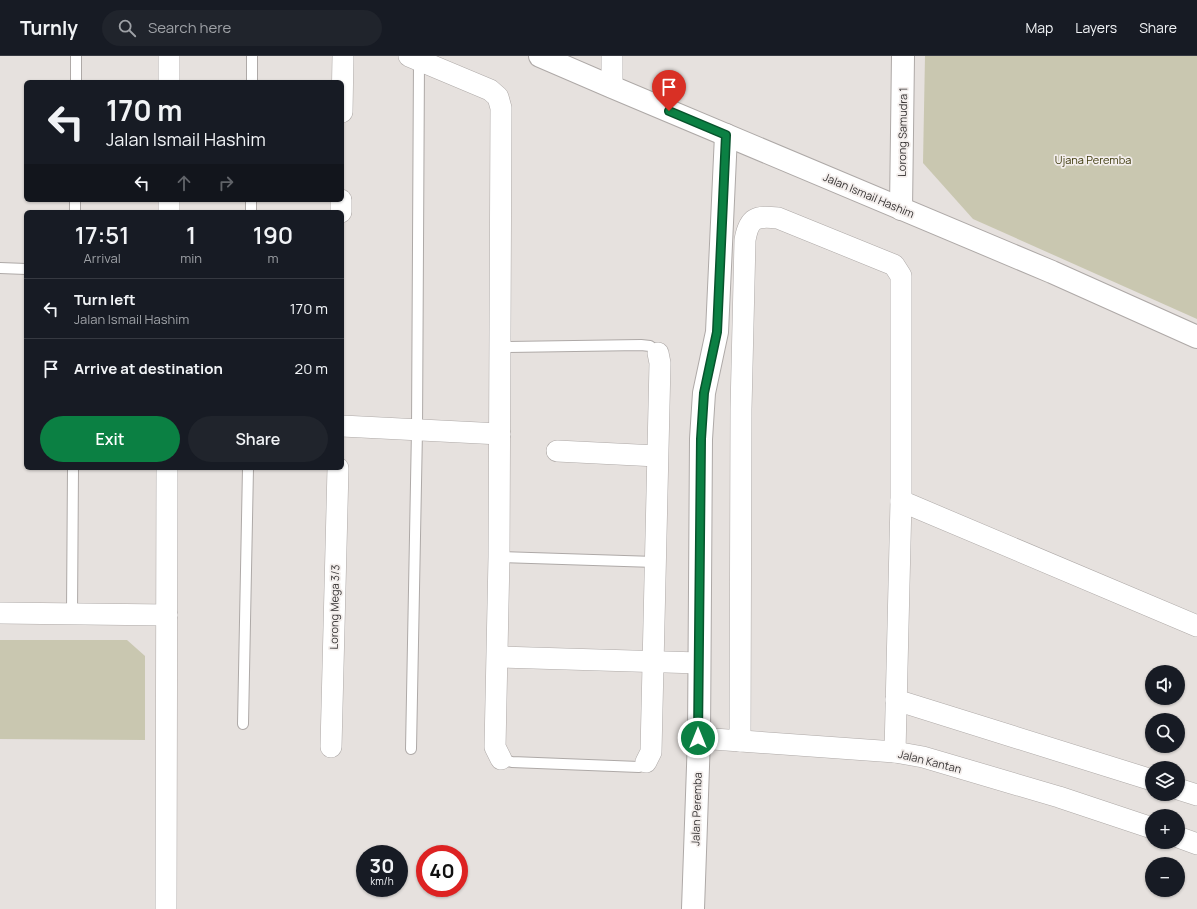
<!DOCTYPE html>
<html lang="en">
<head>
<meta charset="utf-8">
<style>
  :root { --surface:#171b24; --page:#20242c; --text:#f1f3f6; --muted:#9ea1a6; --line:#363941; --accent:#0b8043 }
  body { margin:0; font-family:Manrope,sans-serif; background:var(--page); color:var(--text); height:100vh; display:flex; flex-direction:column; font-size:15px; white-space:nowrap }
  * { box-sizing:border-box; margin:0 }
  p { font-size:13px; color:var(--muted) }
  .icon { flex:none; width:22px; height:22px; fill:none; stroke:currentColor; stroke-width:2; stroke-linecap:round; stroke-linejoin:round }
  .map { position:relative; flex:1; overflow:hidden }
  .panel { position:absolute; left:24px; top:154px; width:320px; height:260px; display:flex; flex-direction:column; background:var(--surface); border-radius:6px; box-shadow:0 1px 3px #0004 }
  .panel>* { flex:none }
  .guide { position:absolute; left:24px; top:24px; width:320px; height:122px; border-radius:6px; box-shadow:0 1px 3px #0004; background:#171b24; color:var(--text); overflow:hidden }
  .fabs { position:absolute; left:1145px; top:609px; display:grid; gap:8px }
  .fabs a { display:grid; place-items:center; width:40px; height:40px; border-radius:50%; background:var(--surface); box-shadow:0 1px 3px #0004; font-size:20px }
  .speed { position:absolute; left:356px; top:789px; display:flex; gap:8px; font-size:20px; font-weight:700; text-align:center }
  .speed>* { display:grid; place-content:center; width:52px; height:52px; border-radius:50%; background:var(--surface); box-shadow:0 1px 3px #0004; line-height:1 }
  .speed small { font-size:10px; font-weight:400 }
  .speed .limit { border:6px solid #d22; background:#fff; color:#111 }
  .pin { position:absolute; display:grid; place-items:center; width:34px; height:34px; color:#fff; margin:-41px -17px; border-radius:50% 50% 50% 0; rotate:-45deg; box-shadow:0 0 4px #0007 }
  .pin .icon { rotate:45deg }
  .me { position:absolute; width:44px; margin:-22px; rotate:0deg; stroke-linejoin:round; filter:drop-shadow(0 0 3px #0008) }
  .turn { display:flex; align-items:center; gap:14px; height:84px; padding:0 16px; font-size:18px }
  .turn .icon { width:52px; height:52px; stroke-width:2.5 }
  .turn b { display:block; font-size:28px; line-height:34px }
  .lanes { display:flex; align-items:center; height:38px; padding:0 16px; background:#0003; justify-content:center; gap:20px; direction:ltr }
  .lanes .off { opacity:.35 }
  .eta { display:flex; justify-content:space-evenly; align-items:center; height:68px; text-align:center }
  .eta b { font-size:24px; font-weight:600; line-height:28px }
  .cta { display:flex; gap:8px; margin-top:auto; padding:8px 16px }
  .cta a { flex:1; height:46px; border-radius:24px; background:var(--accent); color:#fff; font-size:16px; font-weight:600; line-height:46px; text-align:center }
  .cta a+a { background:var(--page); color:var(--text) }
  ul { padding:0; list-style:none }
  li { display:flex; align-items:center; gap:12px; height:60px; padding:0 16px; border-top:1px solid var(--line) }
  li div { flex:1 }
  li b { display:block; font-size:15px }
  li em { font-style:normal }
  header { display:flex; align-items:center; gap:24px; box-sizing:border-box; height:56px; padding:0 20px; background:var(--surface); border-bottom:1px solid var(--line) }
  header strong { font-size:19px }
  nav { display:flex; gap:22px; margin-inline-start:auto; font-size:14px }
  .search { width:280px; height:36px; background:var(--page); display:flex; align-items:center; gap:10px; box-sizing:border-box; padding:0 14px; border-radius:22px; color:var(--muted); font-size:15px }
  .map>svg:first-child { display:block }
</style>
</head>
<body>
<header>
<strong>Turnly</strong>
<div class="search"><svg class="icon" aria-label="search" viewBox="0 0 24 24"><circle cx="10" cy="10" r="6"/><path d="M15 15l6 6"/></svg>Search here</div>
<nav><a>Map</a><a>Layers</a><a>Share</a></nav>
</header>
<div class="map">
<svg width="1197" height="853" viewBox="0 0 1197 853">
  <rect width="100%" height="100%" fill="#e6e1de"/>
  <g fill="#c9c7b0">
    <path d="M925 0H1197V263L973 163 923 107Z"/>
    <path d="M0 584H127L145 600V684L0 683Z"/>
  </g>
  <g fill="none" stroke-linecap="round" stroke-linejoin="round">
    <defs>
      <g id="lane">
        <path d="M76 26V0"/>
        <path d="M252 26V0"/>
        <path d="M75 156V144"/>
        <path d="M251 156V144"/>
        <path d="M0 212 26 213"/>
        <path d="M500 291 641 289 650 290 658 297"/>
        <path d="M499 501 655 506"/>
        <path d="M72 558 73 412"/>
        <path d="M243 668 248 412"/>
        <path d="M411 693 417 374 419 4"/>
        <path d="M501 703 512 706 639 711 646 706"/>
      </g>
      <g id="street">
        <path d="M409 0 490 34 498 41 501 52 499 501 495 691 501 703"/>
        <path d="M169 26V0"/>
        <path d="M612 31V0"/>
        <path d="M342 56 343 0"/>
        <path d="M169 156V144"/>
        <path d="M341 156V144"/>
        <path d="M342 370 500 378"/>
        <path d="M557 395 657 400"/>
        <path d="M901 445 1197 570"/>
        <path d="M0 557 167 559"/>
        <path d="M498 601 699 607"/>
        <path d="M896 644 1152 724"/>
        <path d="M699 682 895 696 923 701 1059 741 1152 772"/>
        <path d="M740 685 741 353 745 184C749 161 756 160 778 162L884 205 894 209 901 220V445L895 696"/>
        <path d="M331 691 338 412"/>
        <path d="M646 706 651 696 660 307 658 297"/>
        <path d="M1178 733 1197 739"/>
        <path d="M1178 781 1197 788"/>
        <path d="M166 853 167 412"/>
      </g>
      <g id="secondary">
        <path d="M540 0 612 31 1052 216 1197 281"/>
        <path d="M901 153 903 0"/>
        <path d="M693 853 699 682 701 383 704 337 717 276 726 79"/>
      </g>
    </defs>
    <use href="#lane" stroke="#aea9a7" stroke-width="12"/>
    <use href="#street" stroke="#aea9a7" stroke-width="22"/>
    <use href="#secondary" stroke="#aea9a7" stroke-width="24"/>
    <use href="#lane" stroke="#fff" stroke-width="10"/>
    <use href="#street" stroke="#fff" stroke-width="21"/>
    <use href="#secondary" stroke="#fff" stroke-width="22"/>
  </g>
  <g fill="none" stroke-linecap="round" stroke-linejoin="round">
    <defs>
      <path id="route" d="M669 55 726 79 717 276 704 337 701 383 698 682"/>
    </defs>
    <use href="#route" stroke="#07532c" stroke-width="10"/>
    <use href="#route" stroke="#0b8043" stroke-width="7"/>
  </g>
  <g text-anchor="middle" dominant-baseline="central" stroke-width="3.5" stroke-linejoin="round" paint-order="stroke">
    <g font-size="11" fill="#363333" stroke="#f3eeec">
      <text transform="translate(902 76) rotate(-89)">Lorong Samudra 1</text>
      <text transform="translate(869 139) rotate(23)">Jalan Ismail Hashim</text>
      <text transform="translate(334 551) rotate(-89)">Lorong Mega 3/3</text>
      <text transform="translate(930 705) rotate(14)">Jalan Kantan</text>
      <text transform="translate(696 753) rotate(-88)">Jalan Peremba</text>
    </g>
    <g font-size="11" fill="#3e3a0d" stroke="#f3eeec">
      <text x="1093" y="103">Ujana Peremba</text>
    </g>
  </g>
</svg>
<div class="fabs">
<a><svg class="icon" aria-label="sound" viewBox="0 0 24 24"><path d="M4 9h4l5-4v14l-5-4H4zM17 9q2 3 0 6"/></svg></a>
<a><svg class="icon" aria-label="search" viewBox="0 0 24 24"><circle cx="10" cy="10" r="6"/><path d="M15 15l6 6"/></svg></a>
<a><svg class="icon" aria-label="layers" viewBox="0 0 24 24"><path d="M12 4l9 5-9 5-9-5zM3 14l9 5 9-5"/></svg></a>
<a>+</a>
<a>−</a>
</div>
<div class="speed"><div>30<small>km/h</small></div><div class="limit">40</div></div>
<div class="pin" style="left:669px;top:55px;background:#d93025"><svg class="icon" aria-label="arrive" viewBox="0 0 24 24"><path d="M6 21V4h12l-3 4 3 4H6"/></svg></div>
<svg class="me" style="left:698px;top:682px" viewBox="-20 -20 40 40"><circle r="17" fill="#0b8043" stroke="#fff" stroke-width="3"/><path d="M0-11L8 9 0 5-8 9z" fill="#fff"/></svg>
<div class="guide">
<div class="turn"><svg class="icon" aria-label="left" viewBox="0 0 24 24"><path d="M17 20v-9H6M10 6l-5 5 5 5"/></svg><div><b>170 m</b>Jalan Ismail Hashim</div></div>
<div class="lanes"><svg class="icon" aria-label="left" viewBox="0 0 24 24"><path d="M17 20v-9H6M10 6l-5 5 5 5"/></svg><svg class="icon off" aria-label="ahead" viewBox="0 0 24 24"><path d="M12 20V5M6 11l6-6 6 6"/></svg><svg class="icon off" aria-label="right" viewBox="0 0 24 24"><path d="M7 20v-9h11M14 6l5 5-5 5"/></svg></div>
</div>
<section class="panel">
<div class="eta">
<div><b>17:51</b><p>Arrival</p></div>
<div><b>1</b><p>min</p></div>
<div><b>190</b><p>m</p></div>
</div>
<ul>
<li><svg class="icon" aria-label="left" viewBox="0 0 24 24"><path d="M17 20v-9H6M10 6l-5 5 5 5"/></svg><div><b>Turn left</b><p>Jalan Ismail Hashim</p></div><em>170 m</em></li>
<li><svg class="icon" aria-label="arrive" viewBox="0 0 24 24"><path d="M6 21V4h12l-3 4 3 4H6"/></svg><div><b>Arrive at destination</b></div><em>20 m</em></li>
</ul>
<div class="cta"><a>Exit</a><a>Share</a></div>
</section>
</div>
</body>
</html>
